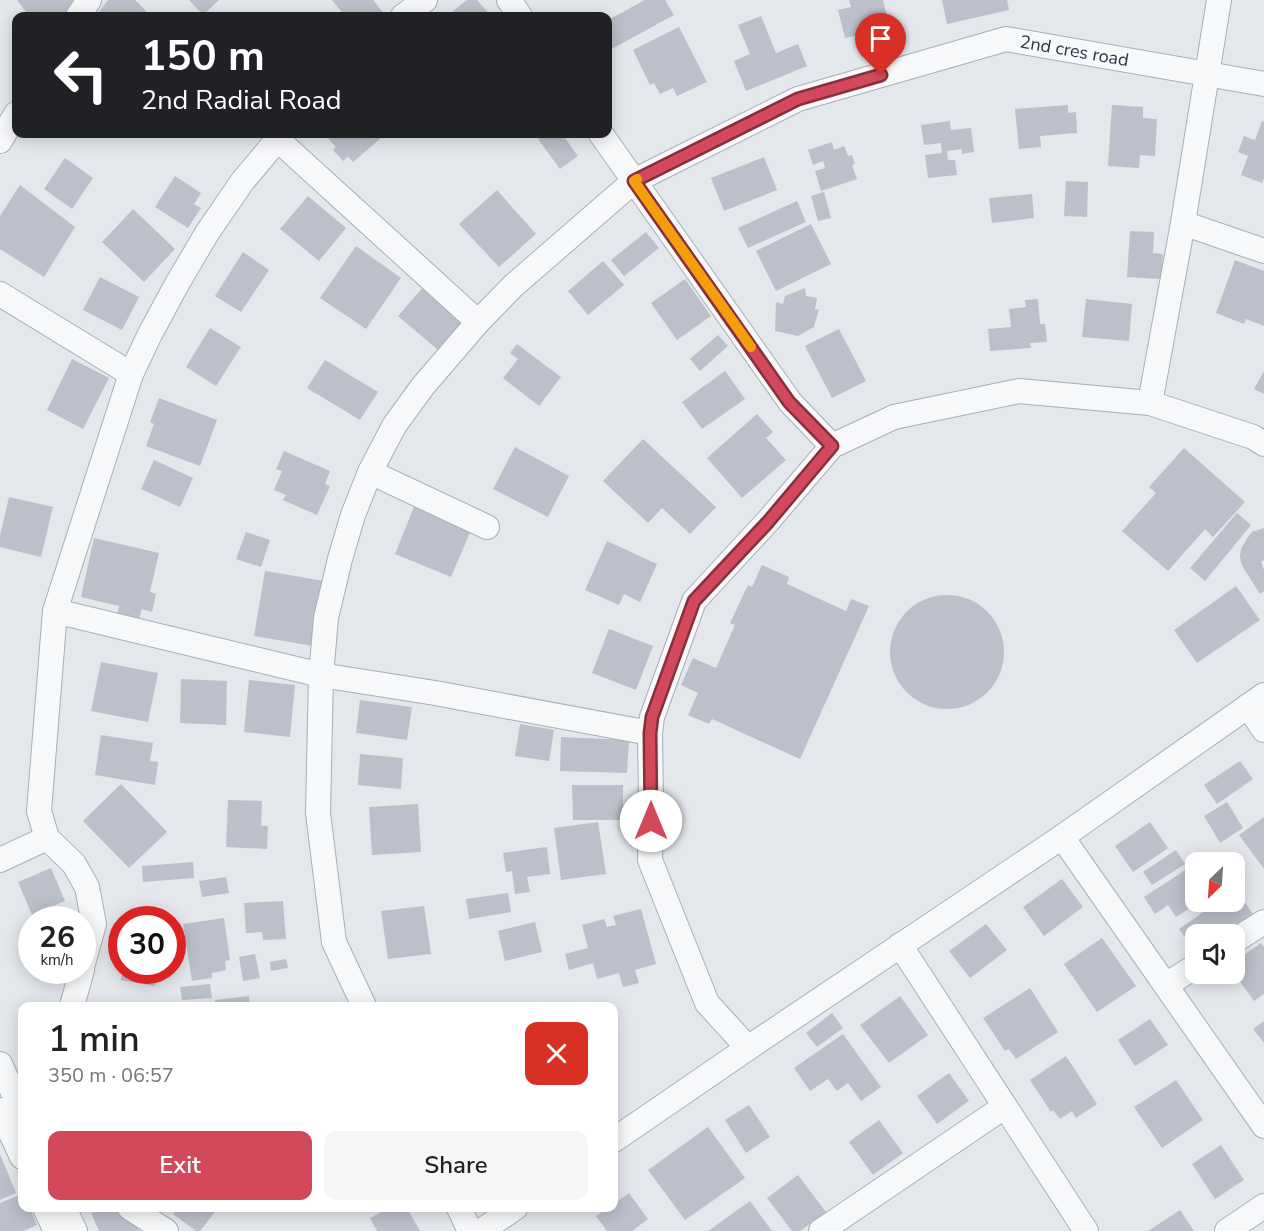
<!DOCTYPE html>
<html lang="en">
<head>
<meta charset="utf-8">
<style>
  :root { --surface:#fff; --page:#f6f6f6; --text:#222; --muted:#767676; --accent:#d1495b }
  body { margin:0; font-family:"Nunito Sans",sans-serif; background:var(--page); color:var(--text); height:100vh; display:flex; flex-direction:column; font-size:22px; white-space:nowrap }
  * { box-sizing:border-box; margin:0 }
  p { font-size:20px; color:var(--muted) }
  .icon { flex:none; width:33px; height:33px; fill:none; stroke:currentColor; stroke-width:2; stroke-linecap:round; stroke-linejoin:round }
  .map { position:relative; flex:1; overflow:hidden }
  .sheet { position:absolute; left:18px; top:1002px; width:600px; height:210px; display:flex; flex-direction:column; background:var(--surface); border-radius:12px; box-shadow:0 3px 15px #0003 }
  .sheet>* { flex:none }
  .banner { position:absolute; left:12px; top:12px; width:600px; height:126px; border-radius:12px; box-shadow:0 3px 15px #0003; background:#202124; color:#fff; overflow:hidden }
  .needle { width:39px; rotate:205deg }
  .buttons { position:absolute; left:1185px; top:852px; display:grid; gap:12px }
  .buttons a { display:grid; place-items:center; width:60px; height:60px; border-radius:12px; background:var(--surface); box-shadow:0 3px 15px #0003; font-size:30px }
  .speed { position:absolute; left:18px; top:906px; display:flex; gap:12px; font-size:30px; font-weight:700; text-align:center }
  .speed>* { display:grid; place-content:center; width:78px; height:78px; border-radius:50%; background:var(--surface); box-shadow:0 3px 15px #0003; line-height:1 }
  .speed small { font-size:15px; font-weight:400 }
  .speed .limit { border:9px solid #d22; background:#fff; color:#111 }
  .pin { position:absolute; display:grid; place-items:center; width:51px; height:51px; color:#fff; margin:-62px -26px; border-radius:50% 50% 50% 0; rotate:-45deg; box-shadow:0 0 6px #0007 }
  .pin .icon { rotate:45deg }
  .me { position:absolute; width:66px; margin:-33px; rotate:0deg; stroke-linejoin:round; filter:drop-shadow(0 0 4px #0008) }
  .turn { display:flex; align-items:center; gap:21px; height:126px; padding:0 30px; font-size:27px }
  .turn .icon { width:78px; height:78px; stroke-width:2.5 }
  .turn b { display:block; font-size:42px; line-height:51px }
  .round { display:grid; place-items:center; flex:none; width:63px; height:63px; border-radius:12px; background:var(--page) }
  .summary { display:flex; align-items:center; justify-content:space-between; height:102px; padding:0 30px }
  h1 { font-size:36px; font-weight:600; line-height:45px }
  .action { display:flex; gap:12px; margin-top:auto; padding:12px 30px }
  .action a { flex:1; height:69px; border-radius:12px; background:var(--accent); color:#fff; font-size:24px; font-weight:600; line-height:69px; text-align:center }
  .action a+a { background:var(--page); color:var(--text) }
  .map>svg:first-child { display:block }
</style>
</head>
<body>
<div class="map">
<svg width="1264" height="1231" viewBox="0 0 1264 1231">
  <rect width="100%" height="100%" fill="#e4e7ec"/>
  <g fill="#bbc0ca">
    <path d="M17 0H78L80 3 61 16H29Z"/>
    <path d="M108 0H135L151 16H96Z"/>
    <path d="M189 0H219L203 15Z"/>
    <path d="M332 0H373L385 15 382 16H345Z"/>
    <path d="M467 0H477L491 16H447Z"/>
    <path d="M645 0H665L674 15 608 51V20Z"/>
    <path d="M849 0H883L888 21 871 25 873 32 845 38 838 10 851 7Z"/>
    <path d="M942 0H1007L1009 10 947 24Z"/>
    <path d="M761 16 776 53 798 44 807 66 746 91 734 61 750 54 738 25Z"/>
    <path d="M679 27 707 82 677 96 673 88 660 94 654 83 650 85 633 50Z"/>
    <path d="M1068 105V113L1076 112 1077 133 1040 136 1041 147 1019 149 1015 109Z"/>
    <path d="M1112 105 1143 107V118L1157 119 1155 156 1140 155 1139 168 1108 166Z"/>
    <path d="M950 121 951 130 971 128 974 152 962 154V149L947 151 948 160H955L957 175 928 178 925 155 942 153 941 143 924 145 921 125Z"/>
    <path d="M1262 121 1264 122V178L1262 183 1241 175 1248 156 1238 152 1244 136 1255 140Z"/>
    <path d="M331 134H375L380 139 353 162 348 157 343 161 333 150 336 147 327 137Z"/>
    <path d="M546 134H562L578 156 560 169 538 139Z"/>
    <path d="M832 142 834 150 844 146 848 156 852 155 855 164 852 165 857 179 821 191 815 171 825 168 823 161 813 165 808 150Z"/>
    <path d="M764 157 777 190 724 211 711 178Z"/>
    <path d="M65 158 93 178 72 209 44 189Z"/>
    <path d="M175 176 201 193 194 204 201 208 188 228 155 207Z"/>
    <path d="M1066 181 1088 182 1087 217 1064 216Z"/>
    <path d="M20 185 75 227 44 277 0 249V216Z"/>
    <path d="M497 190 536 234 499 267 459 224Z"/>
    <path d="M824 192 831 218 818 221 811 196Z"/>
    <path d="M1032 194 1034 218 992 223 989 198Z"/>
    <path d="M308 196 346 228 319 261 280 229Z"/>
    <path d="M797 201 806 222 748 248 738 228Z"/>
    <path d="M133 209 175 249 144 282 102 242Z"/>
    <path d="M811 224 831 264 776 291 756 251Z"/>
    <path d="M1130 231 1154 232 1153 253 1163 254 1161 279 1127 277Z"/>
    <path d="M646 232 659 248 624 276 611 260Z"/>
    <path d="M356 246 401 278 366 329 320 298Z"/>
    <path d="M243 252 269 270 241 312 215 296Z"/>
    <path d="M1235 260 1264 271V326L1246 319 1244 324 1216 313Z"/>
    <path d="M603 261 624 285 588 315 568 291Z"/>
    <path d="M100 277 139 297 122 330 83 310Z"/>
    <path d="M685 279 711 316 677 340 651 303Z"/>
    <path d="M424 286 464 320 438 350 398 316Z"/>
    <path d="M805 288 806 296 817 298 815 310 819 309 814 327 798 336 775 331 776 302 783 304 785 296Z"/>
    <path d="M1038 299 1040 324H1045L1047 342 1030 343 1031 348 990 351 988 329 1011 327 1009 309 1026 307 1025 300Z"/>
    <path d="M1086 299 1132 304 1129 341 1082 337Z"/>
    <path d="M210 328 241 347 216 386 186 367Z"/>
    <path d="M839 329 866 381 832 398 805 346Z"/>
    <path d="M718 335 728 346 700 371 690 359Z"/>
    <path d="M517 344 561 377 539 406 503 378 518 359 510 353Z"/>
    <path d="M72 359 109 378 83 429 47 410Z"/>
    <path d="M325 360 378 392 360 420 307 388Z"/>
    <path d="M725 371 745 399 702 429 682 402Z"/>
    <path d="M1264 371V394L1254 389Z"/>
    <path d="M159 398 217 420 200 466 146 446 154 424 150 422Z"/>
    <path d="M757 414 773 432 766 438 786 460 742 498 707 458Z"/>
    <path d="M643 439 716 507 690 534 662 508 648 523 603 481Z"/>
    <path d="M515 447 569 476 548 517 493 489Z"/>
    <path d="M1184 448 1245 502 1213 537 1205 529 1168 571 1122 531 1156 493 1149 487Z"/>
    <path d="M284 451 330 471 325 484 330 486 317 515 283 500 286 495 274 490 282 471 276 469Z"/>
    <path d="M154 460 193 478 180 507 141 489Z"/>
    <path d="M9 497 53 507 41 557 0 547V536Z"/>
    <path d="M414 507 471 530 451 577 395 554Z"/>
    <path d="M1237 513 1251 525 1205 581 1190 568Z"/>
    <path d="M1264 528V560L1261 562 1264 570V591L1260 594 1244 569 1241 563 1240 556 1241 549 1246 540 1252 532Z"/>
    <path d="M246 532 270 540 261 567 236 559Z"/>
    <path d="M94 538 159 553 150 592 156 594 152 612 142 609 139 619 117 614 119 606 81 597Z"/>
    <path d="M607 541 657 564 640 602 624 594 619 605 585 590Z"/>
    <path d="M762 565 789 577 787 584 846 611 851 599 869 606 800 759 712 719 709 724 688 715 698 693 681 685 693 658 716 668 735 625 730 623 748 585 752 587Z"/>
    <path d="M265 571 330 582 319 647 254 636Z"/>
    <path d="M1236 586 1260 620 1197 663 1174 630Z"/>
    <circle cx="947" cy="652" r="57"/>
    <path d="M609 629 653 646 636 690 592 673Z"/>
    <path d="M101 662 158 673 148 722 91 711Z"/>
    <path d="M181 679 227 681 226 725 180 723Z"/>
    <path d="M249 680 295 685 290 737 244 732Z"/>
    <path d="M360 700 412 707 407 740 356 733Z"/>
    <path d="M520 724 554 730 549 761 515 756Z"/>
    <path d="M101 735 153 743 150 761 158 762 155 785 95 775Z"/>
    <path d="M561 737 629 740 627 773 560 771Z"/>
    <path d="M360 754 403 758 401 789 358 785Z"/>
    <path d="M1240 761 1253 779 1217 804 1204 785Z"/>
    <path d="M121 784 167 832 129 868 83 821Z"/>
    <path d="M572 785H623V820H573Z"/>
    <path d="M228 800 262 801 261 826H268L267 849 226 847Z"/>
    <path d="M1227 802 1243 828 1220 843 1204 816Z"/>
    <path d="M418 804 421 852 372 855 369 807Z"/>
    <path d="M1264 817V869L1239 835Z"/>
    <path d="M598 822 606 874 561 880 554 828Z"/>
    <path d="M1150 822 1168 848 1133 872 1115 846Z"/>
    <path d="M547 847 550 874 527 877 530 892 515 894 512 871 506 872 503 853Z"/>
    <path d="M1176 850 1185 864 1152 885 1143 872Z"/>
    <path d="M193 862 194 878 143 882 142 866Z"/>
    <path d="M1196 863V902H1199L1176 917 1168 905 1155 914 1144 897Z"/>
    <path d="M51 868 65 901 32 915 18 882Z"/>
    <path d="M226 877 229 893 202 897 199 881Z"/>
    <path d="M1062 879 1083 907 1044 936 1023 907Z"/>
    <path d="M1234 887 1253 914 1224 934H1196V938L1189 943 1179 929 1218 902H1234Z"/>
    <path d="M508 893 511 912 469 919 466 899Z"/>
    <path d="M283 901 286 939 263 940 262 932 246 933 244 903Z"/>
    <path d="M424 906 431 954 388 959 381 911Z"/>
    <path d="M60 907 91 916 82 920H47L50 911 58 913Z"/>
    <path d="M641 909 656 964 635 970 639 983 623 987 619 973 597 979 593 963 569 970 565 954 588 948 582 925 604 919 607 927 616 925 613 916Z"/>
    <path d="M224 918 230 960 225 961 226 970 212 973V978L192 981 183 924Z"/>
    <path d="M535 922 542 952 505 961 498 931Z"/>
    <path d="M986 924 1007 950 970 978 949 951Z"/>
    <path d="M1102 938 1136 986 1097 1012 1064 964Z"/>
    <path d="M1261 943 1264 947V994L1254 1001 1234 973V962Z"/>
    <path d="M255 954 260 978 243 981 239 957Z"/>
    <path d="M286 959 288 968 271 971 270 962Z"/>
    <path d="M122 970H158L155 986 121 980Z"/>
    <path d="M210 984 212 998 182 1000 180 987Z"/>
    <path d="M1030 988 1058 1032 1016 1059 1009 1049 1005 1051 983 1018Z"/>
    <path d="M249 996 250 1006H215V1000Z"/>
    <path d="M900 996 928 1035 889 1063 860 1025Z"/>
    <path d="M832 1013 843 1028 817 1047 806 1033Z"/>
    <path d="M1150 1019 1168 1045 1135 1066 1118 1040Z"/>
    <path d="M1264 1021V1043L1253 1029Z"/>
    <path d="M843 1034 881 1087 861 1101 848 1083 837 1091 828 1079 810 1091 794 1068Z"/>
    <path d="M1066 1056 1097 1104 1076 1118 1072 1111 1060 1119 1053 1110 1051 1112 1030 1080Z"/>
    <path d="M949 1073 969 1101 937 1124 917 1096Z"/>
    <path d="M1176 1080 1203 1120 1162 1148 1134 1107Z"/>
    <path d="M749 1105 770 1137 746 1153 725 1120Z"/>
    <path d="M879 1120 903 1153 873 1175 849 1142Z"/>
    <path d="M708 1127 745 1178 685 1220 648 1170Z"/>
    <path d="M1221 1145 1244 1180 1215 1199 1192 1164Z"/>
    <path d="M0 1154 16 1193 0 1200Z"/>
    <path d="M798 1175 826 1212 800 1231H792L767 1198Z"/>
    <path d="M629 1193 648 1219 632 1231H607L596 1216 608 1208H614V1204Z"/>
    <path d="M22 1194V1208H30L37 1225 23 1231H0V1203Z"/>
    <path d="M750 1201 772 1231H708Z"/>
    <path d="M114 1208 134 1220 139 1231H99L91 1213Z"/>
    <path d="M178 1208H218L200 1231H196L173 1214Z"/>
    <path d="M389 1208H407L420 1231H377L370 1218Z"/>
    <path d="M1180 1210 1194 1231H1148Z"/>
  </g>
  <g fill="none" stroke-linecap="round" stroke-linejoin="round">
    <defs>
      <g id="minor">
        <path d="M509 0 520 16"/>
        <path d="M78 16 89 0"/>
        <path d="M403 16 425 0"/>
        <path d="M601 134 790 402 832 446"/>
        <path d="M277 139 478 322"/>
        <path d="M0 141 16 114"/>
        <path d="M1183 223 1264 251"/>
        <path d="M0 294 131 374"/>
        <path d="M1150 403 1183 223 1219 0"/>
        <path d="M370 472 487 527"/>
        <path d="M55 611 321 675 435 693 650 733"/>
        <path d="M1248 706 1264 730"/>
        <path d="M1062 837 1264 1126"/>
        <path d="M0 860 47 838"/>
        <path d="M1234 941 1264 922"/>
        <path d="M900 945 1086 1231"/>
        <path d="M82 967 94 924 87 887 74 864 47 838 39 811 55 611 131 374 150 334 177 284 207 233 242 182 282 134"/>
        <path d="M1166 985 1196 966"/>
        <path d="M72 1006 82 970"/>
        <path id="s1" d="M364 1006 334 942 318 813 321 675 326 618 340 559 353 515 370 472 394 426 423 386 478 322 513 286 634 181 798 99 1006 39 1264 84"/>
        <path d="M748 1048 707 1003 650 860 651 802 650 733 652 717 694 601 768 521 832 446 894 417 1019 391 1150 403 1253 437 1264 444"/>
        <path d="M0 1064 22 1112"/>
        <path d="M0 1110 22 1157"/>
        <path d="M614 1140 748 1048 1062 837 1264 695"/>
        <path d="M45 1208 56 1231"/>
        <path d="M64 1208 75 1231"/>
        <path d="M130 1208 166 1231"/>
        <path d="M459 1208 470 1231"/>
        <path d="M481 1231 515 1208"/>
        <path d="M821 1231 1004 1107"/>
        <path d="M1227 1231 1264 1206"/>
      </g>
    </defs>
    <use href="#minor" stroke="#a9aeb7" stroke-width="26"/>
    <use href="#minor" stroke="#f7f8fa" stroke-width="24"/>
  </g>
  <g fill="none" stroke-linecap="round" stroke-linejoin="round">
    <defs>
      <path id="route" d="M651 821 650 733 652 717 694 601 768 522 832 446 789 402 634 181 798 99 881 75"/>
    </defs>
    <use href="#route" stroke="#882f3b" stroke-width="15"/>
    <use href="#route" stroke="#d1495b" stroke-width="10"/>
    <path stroke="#f59e0b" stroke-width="10" d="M637 179 634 181 751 347"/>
  </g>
  <g text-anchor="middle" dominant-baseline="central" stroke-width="4.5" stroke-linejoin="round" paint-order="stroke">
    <g font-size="18" fill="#2b3445" stroke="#f4f6f9">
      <text stroke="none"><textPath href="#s1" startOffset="1414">2nd cres road</textPath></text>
    </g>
  </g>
</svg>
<div class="buttons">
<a><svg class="needle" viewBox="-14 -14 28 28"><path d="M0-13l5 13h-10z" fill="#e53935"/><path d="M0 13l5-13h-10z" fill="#767676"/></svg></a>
<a><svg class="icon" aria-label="sound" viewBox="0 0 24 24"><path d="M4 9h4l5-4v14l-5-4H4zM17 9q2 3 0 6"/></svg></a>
</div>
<div class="speed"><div>26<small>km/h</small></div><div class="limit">30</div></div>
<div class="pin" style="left:881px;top:75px;background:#d93025"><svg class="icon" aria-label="arrive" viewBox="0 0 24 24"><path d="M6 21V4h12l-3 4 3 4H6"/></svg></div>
<svg class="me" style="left:651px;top:821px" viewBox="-20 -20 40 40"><circle r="19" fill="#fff"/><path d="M0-13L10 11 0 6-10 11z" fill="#d1495b"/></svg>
<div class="banner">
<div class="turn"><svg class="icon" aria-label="left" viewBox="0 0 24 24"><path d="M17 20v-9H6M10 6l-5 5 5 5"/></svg><div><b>150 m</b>2nd Radial Road</div></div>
</div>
<section class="sheet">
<div class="summary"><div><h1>1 min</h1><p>350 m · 06:57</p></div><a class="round" style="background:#d93025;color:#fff"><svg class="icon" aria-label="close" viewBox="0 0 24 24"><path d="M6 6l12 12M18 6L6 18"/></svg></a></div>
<div class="action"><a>Exit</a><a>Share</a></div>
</section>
</div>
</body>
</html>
